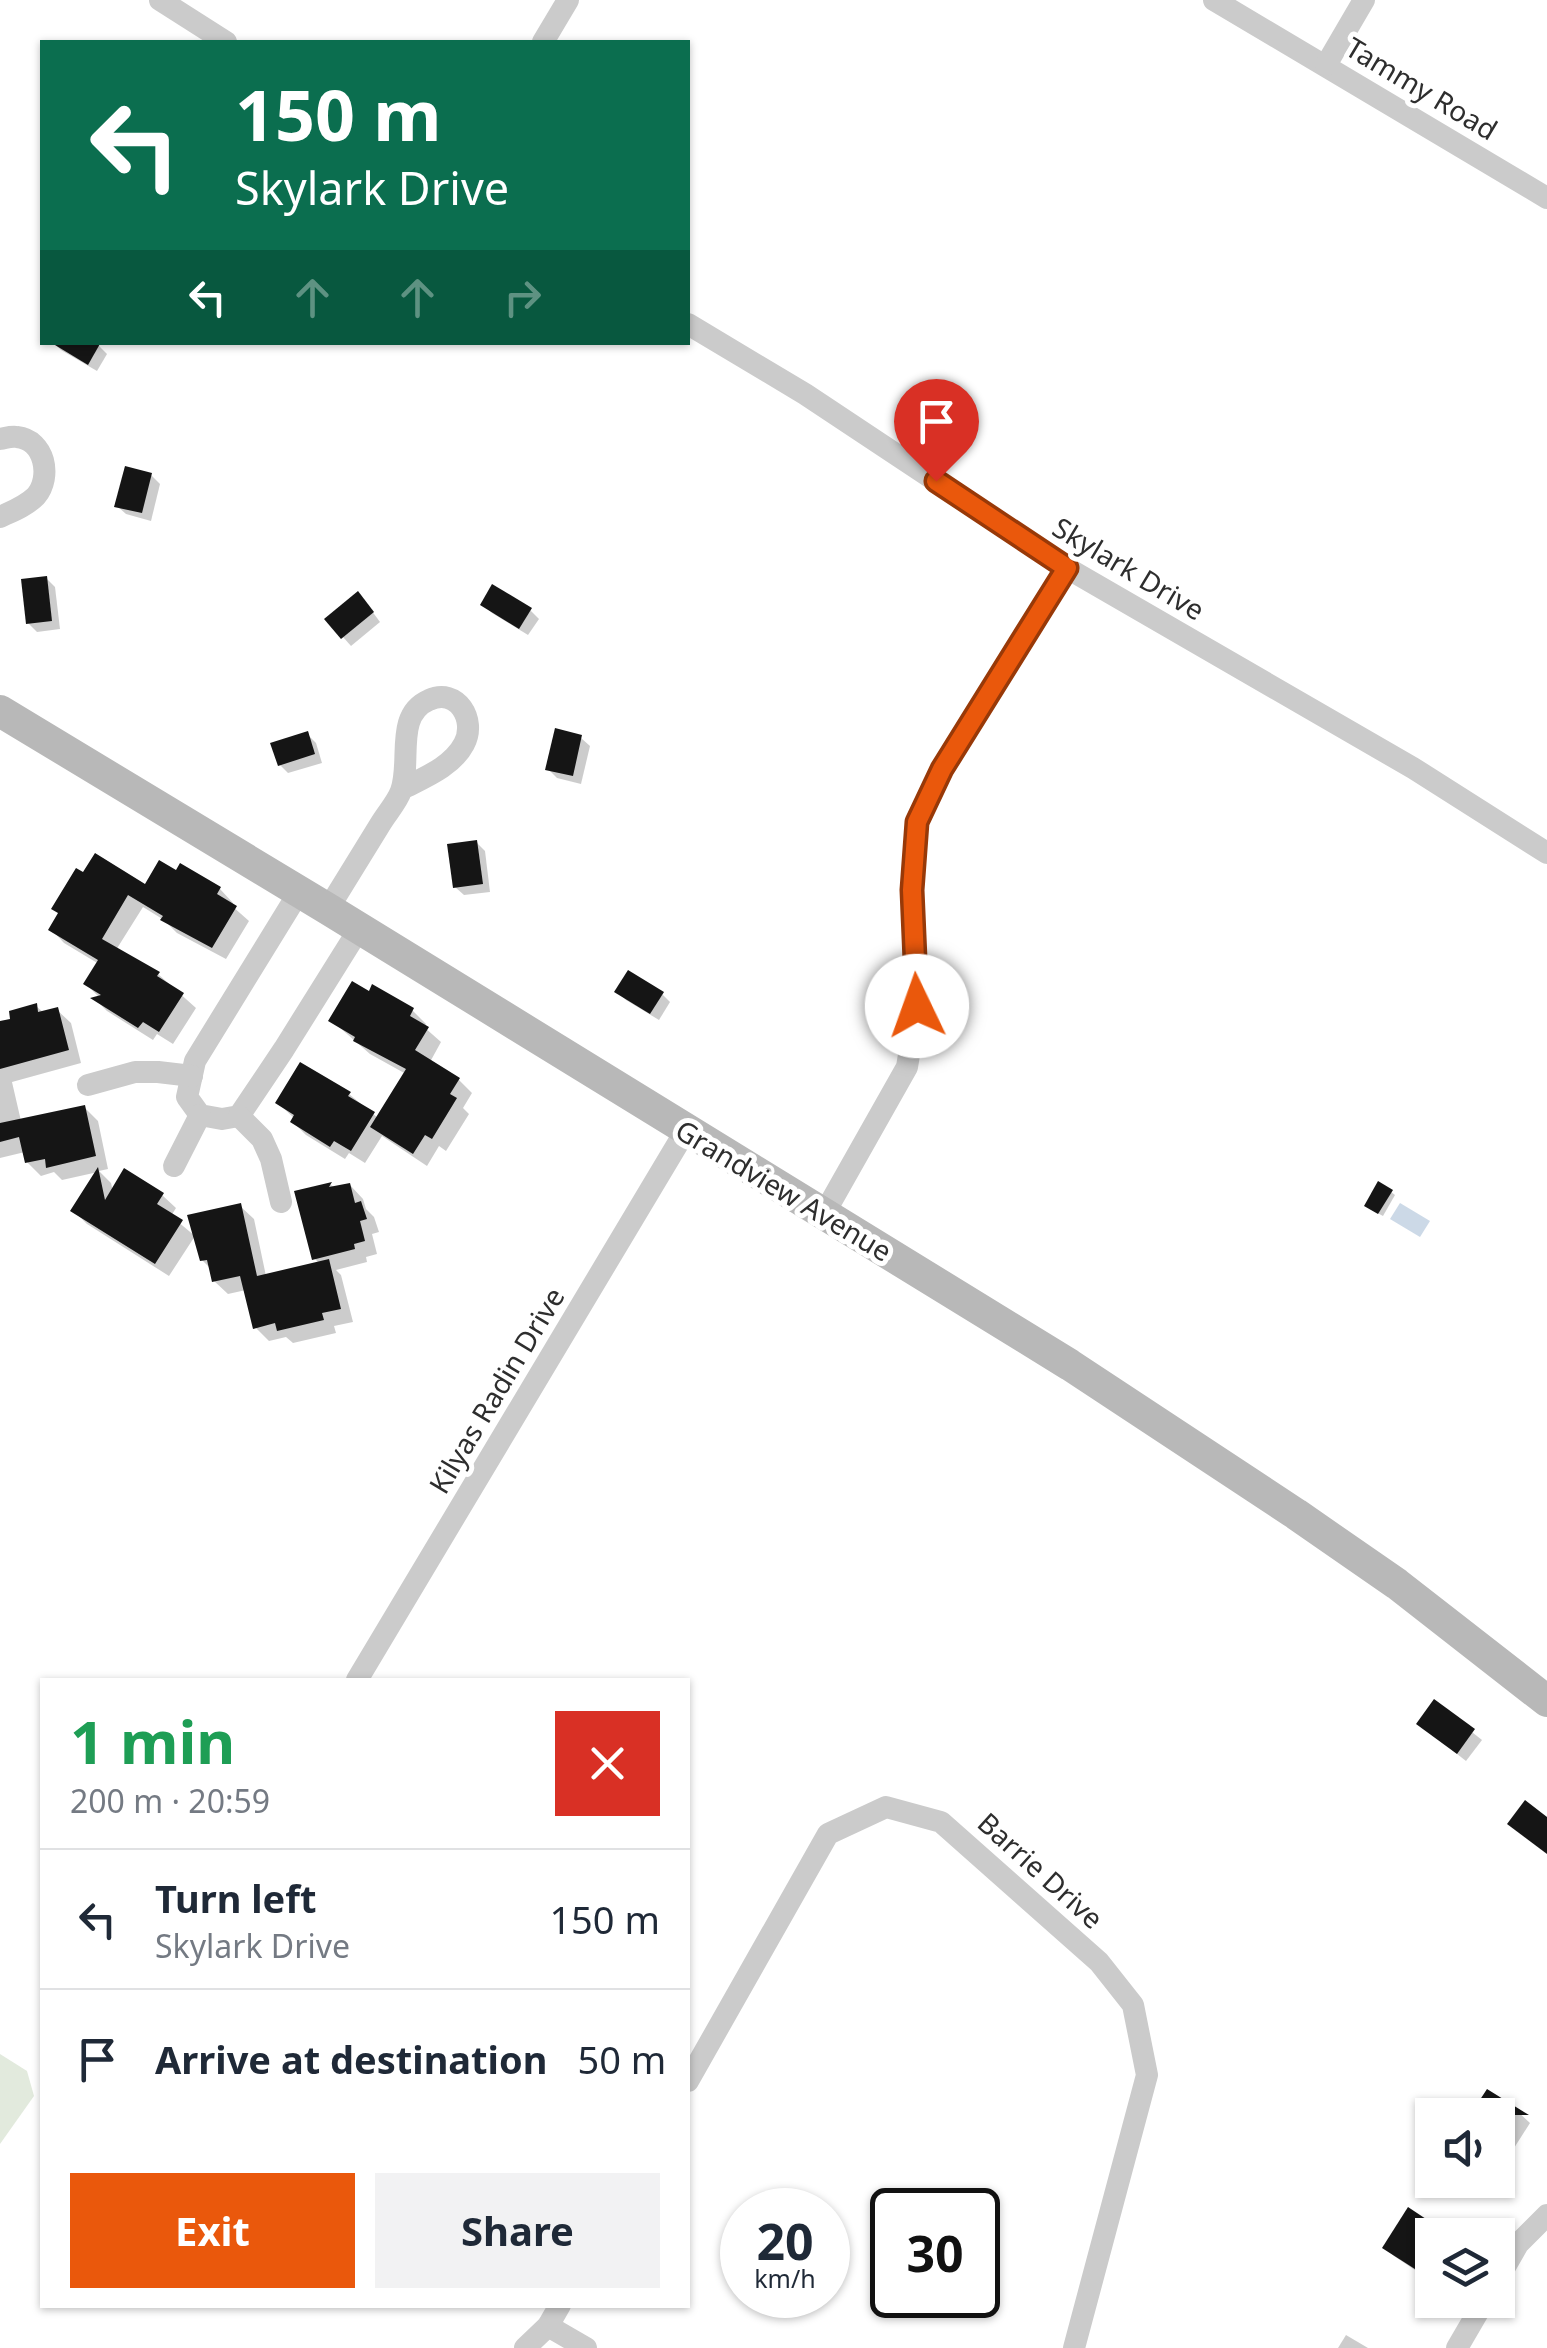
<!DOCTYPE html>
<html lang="en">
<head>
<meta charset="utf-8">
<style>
  :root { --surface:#fff; --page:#f2f2f3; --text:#1f2937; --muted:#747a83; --line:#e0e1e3; --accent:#ea580c }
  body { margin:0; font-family:"Noto Sans",sans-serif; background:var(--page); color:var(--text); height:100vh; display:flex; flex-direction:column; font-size:38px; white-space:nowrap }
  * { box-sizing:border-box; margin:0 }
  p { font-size:32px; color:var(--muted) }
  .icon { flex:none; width:55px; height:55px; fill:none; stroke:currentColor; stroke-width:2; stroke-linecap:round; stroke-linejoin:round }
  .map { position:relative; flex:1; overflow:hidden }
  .drawer { position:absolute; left:40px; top:1678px; width:650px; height:630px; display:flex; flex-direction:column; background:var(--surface); border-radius:0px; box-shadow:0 2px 8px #0004 }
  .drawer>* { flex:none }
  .guide { position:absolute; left:40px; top:40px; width:650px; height:305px; border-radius:0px; box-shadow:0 2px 8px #0004; background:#0b6e4f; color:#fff; overflow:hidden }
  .fabs { position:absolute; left:1415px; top:2098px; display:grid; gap:20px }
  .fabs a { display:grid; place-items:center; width:100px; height:100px; border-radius:0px; background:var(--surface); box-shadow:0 2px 8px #0004; font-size:50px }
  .speed { position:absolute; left:720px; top:2188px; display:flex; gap:20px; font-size:50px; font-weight:700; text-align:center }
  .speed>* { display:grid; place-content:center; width:130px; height:130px; border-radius:50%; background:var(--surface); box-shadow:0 2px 8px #0004; line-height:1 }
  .speed small { font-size:25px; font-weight:400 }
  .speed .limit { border:5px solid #111; border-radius:15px; background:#fff; color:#111 }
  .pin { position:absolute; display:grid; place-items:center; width:85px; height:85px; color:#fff; margin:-102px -42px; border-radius:50% 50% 50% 0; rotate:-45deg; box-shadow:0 0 10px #0007 }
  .pin .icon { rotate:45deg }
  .me { position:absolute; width:110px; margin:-55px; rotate:357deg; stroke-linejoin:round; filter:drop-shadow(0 0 8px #0008) }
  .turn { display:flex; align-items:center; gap:35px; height:210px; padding:0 30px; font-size:45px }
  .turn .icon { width:130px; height:130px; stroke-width:2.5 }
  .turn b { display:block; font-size:70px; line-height:85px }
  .lanes { display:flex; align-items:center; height:95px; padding:0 30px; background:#0003; justify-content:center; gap:50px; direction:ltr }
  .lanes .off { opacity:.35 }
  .round { display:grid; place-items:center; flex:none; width:105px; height:105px; border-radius:0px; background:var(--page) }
  .head { display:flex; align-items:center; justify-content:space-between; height:170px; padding:0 30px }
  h1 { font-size:60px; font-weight:700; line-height:75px; color:#1e9e55 }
  .cta { display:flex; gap:20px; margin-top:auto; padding:20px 30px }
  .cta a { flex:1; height:115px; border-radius:0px; background:var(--accent); color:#fff; font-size:40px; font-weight:700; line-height:115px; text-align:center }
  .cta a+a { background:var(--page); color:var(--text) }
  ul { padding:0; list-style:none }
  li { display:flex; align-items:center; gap:30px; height:140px; padding:0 30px; border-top:2px solid var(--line) }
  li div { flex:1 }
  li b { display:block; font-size:38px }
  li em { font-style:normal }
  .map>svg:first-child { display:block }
</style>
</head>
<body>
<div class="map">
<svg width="1547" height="2348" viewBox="0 0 1547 2348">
  <rect width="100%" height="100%" fill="#fff"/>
  <path fill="#e2eadd" d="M0 2054 27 2071 34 2096 0 2144Z"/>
  <path fill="#ccd9e7" d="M1400 1203 1430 1221 1420 1237 1390 1219Z"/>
  <g fill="#0003">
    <path d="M53 342 99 346 107 354 97 371 61 350Z"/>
    <path d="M151 475 160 484 151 521 126 514 117 506Z"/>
    <path d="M46 578 55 587 60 629 37 632 28 623Z"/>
    <path d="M366 603 380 622 351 646 343 637Z"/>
    <path d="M483 605 530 610 539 619 528 635 492 613Z"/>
    <path d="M307 734 316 743 322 763 288 773 280 765Z"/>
    <path d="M581 738 590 746 581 784 557 778 548 769Z"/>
    <path d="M476 842 485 851 490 892 464 895 455 887Z"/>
    <path d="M181 866 220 889 233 903 232 906 249 921 226 959 177 933 164 920 143 907 116 950 158 974 196 1008 173 1044 157 1034 153 1040 107 1011 95 999 100 998 86 984 99 964 64 943 51 929 60 915 146 887 177 873Z"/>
    <path d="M618 992 662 994 670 1002 659 1020 626 1000Z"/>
    <path d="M36 1006 44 1013 57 1010 71 1023 81 1063 12 1082 21 1121 84 1107 98 1121 108 1169 99 1171 111 1183 113 1192 162 1195 176 1208 171 1216 195 1236 169 1276 87 1224 74 1211 98 1172 62 1180 54 1172 41 1176 27 1162 25 1152 0 1158V1024L13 1020Z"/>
    <path d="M412 1010 426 1024 424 1027 441 1042 430 1062 459 1080 472 1093 463 1108 469 1114 446 1151 439 1146 427 1166 382 1136 365 1163 349 1153 345 1159 306 1135 293 1122 295 1119 278 1103 349 1094 378 1118 406 1074 370 1054 331 1020Z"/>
    <path d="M331 1185 335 1188 350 1185 363 1199 366 1209 374 1217 379 1232 372 1234 377 1254 366 1257 367 1262 336 1270 341 1275 353 1322 334 1326 336 1333 293 1343 286 1337 269 1341 255 1327 246 1290 228 1294 214 1281 212 1270 202 1260 240 1206 254 1219 266 1276 319 1263 315 1259 297 1193Z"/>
    <path d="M1391 1192 1395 1195 1383 1216 1370 1209Z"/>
    <path d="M1435 1703 1482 1740 1466 1761 1419 1724Z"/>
    <path d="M1516 2110 1530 2123 1500 2170 1498 2168V2115H1473Z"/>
    <path d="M1409 2211 1445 2235H1432V2269L1427 2278 1394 2256 1385 2248Z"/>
    <path d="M1346 2335 1368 2348H1338Z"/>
  </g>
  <g fill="#151515">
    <path d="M50 342H101L88 365Z"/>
    <path d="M125 466 152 473 142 513 114 507Z"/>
    <path d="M47 576 52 621 26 624 21 579Z"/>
    <path d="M492 584 532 608 519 629 480 605Z"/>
    <path d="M358 591 374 612 341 639 324 619Z"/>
    <path d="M555 728 582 735 573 776 545 770Z"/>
    <path d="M308 731 315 754 278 766 270 743Z"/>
    <path d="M477 840 483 884 453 888 447 844Z"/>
    <path d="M95 853 145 884 159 860 176 870 180 863 221 887 217 894 237 906 212 948 160 920 163 916 128 895 102 939 160 972 157 976 184 993 159 1032 143 1022 138 1028 90 998 101 995 83 984 98 960 48 930 58 913 51 909 76 868 83 872Z"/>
    <path d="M628 970 664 992 650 1014 614 992Z"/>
    <path d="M352 981 369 991 372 984 414 1008 410 1016 429 1027 415 1050 460 1078 450 1094 457 1098 432 1139 425 1135 413 1154 370 1127 406 1069 353 1041 355 1037 328 1021Z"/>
    <path d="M37 1003 38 1012 58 1007 69 1050 0 1069V1021L10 1019 9 1011Z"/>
    <path d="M300 1062 351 1092 348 1096 375 1112 351 1151 334 1141 330 1147 290 1122 294 1115 275 1103Z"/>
    <path d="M85 1105 96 1156 46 1168 45 1159 25 1163 19 1137 0 1142V1123Z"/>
    <path d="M98 1167 105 1200 124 1168 164 1193 157 1204 183 1220 155 1264 70 1211Z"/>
    <path d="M1378 1181 1393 1190 1378 1214 1364 1206Z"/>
    <path d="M332 1182 329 1187 350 1183 355 1203 361 1201 367 1219 360 1221 365 1241 354 1244 355 1249 312 1260 294 1191Z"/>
    <path d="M241 1203 257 1276 329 1259 341 1309 322 1313 324 1320 277 1331 275 1323 253 1329 240 1276 212 1282 207 1260 200 1261 187 1215Z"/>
    <path d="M1434 1699 1475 1729 1457 1754 1416 1724Z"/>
    <path d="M1525 1800 1547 1817V1854L1507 1824Z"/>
    <path d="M1487 2089 1529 2115H1513L1498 2140V2115H1470Z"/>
    <path d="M1408 2207 1432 2223V2248L1418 2271 1382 2248Z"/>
  </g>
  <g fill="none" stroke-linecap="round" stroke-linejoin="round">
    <g stroke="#cbcbcb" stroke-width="22">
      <path d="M160 0 226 42"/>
      <path d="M1214 0 1547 198"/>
      <path d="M543 42 568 0"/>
      <path d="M1326 65 1364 0"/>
      <path d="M688 324 805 394 1067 568 1413 768 1547 853"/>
      <path d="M0 439C6 438 11 436 17 437 45 440 52 477 36 496 26 506 13 511 0 517"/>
      <path d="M299 892 195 1061 187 1097 200 1115 222 1119 239 1116 284 1049 359 929"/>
      <path d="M328 909C346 880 363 852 381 823 387 813 397 802 401 791 412 762 394 715 429 700 457 687 477 720 464 744 452 767 423 778 402 789"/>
      <path d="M88 1085 135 1072H158L192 1076"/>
      <path d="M239 1116 262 1139 271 1159 281 1202"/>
      <path d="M174 1166 200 1115"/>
      <path d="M824 1214 907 1067 917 1006 912 890 917 822 943 769 1067 568"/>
      <path d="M357 1680 686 1130"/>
      <path d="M688 2081 828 1834 886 1807 941 1822 1099 1962 1133 2005 1147 2075 1074 2348"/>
      <path d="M1498 2279 1518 2244 1547 2215"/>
      <path d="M548 2326 586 2348"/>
      <path d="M525 2348 548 2326 560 2305"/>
      <path d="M1457 2348 1485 2300"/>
    </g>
    <path stroke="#b8b8b8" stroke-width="32" d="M0 711 328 909 1070 1365 1296 1514 1397 1584 1547 1701"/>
  </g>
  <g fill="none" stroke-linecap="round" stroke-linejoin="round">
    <defs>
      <path id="route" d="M917 1006 912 890 917 822 942 769 1067 568 936 481"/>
    </defs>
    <use href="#route" stroke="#983908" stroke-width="25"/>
    <use href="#route" stroke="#ea580c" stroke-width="18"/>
  </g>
  <g text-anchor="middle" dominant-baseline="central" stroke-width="10" stroke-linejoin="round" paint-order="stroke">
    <g font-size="28" fill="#2e2e2e" stroke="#fff">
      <text transform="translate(1422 88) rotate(31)">Tammy Road</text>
      <text transform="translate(1129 568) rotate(31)">Skylark Drive</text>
      <text transform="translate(784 1190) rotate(31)">Grandview Avenue</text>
      <text transform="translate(496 1390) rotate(-59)">Kilyas Radin Drive</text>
      <text transform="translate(1041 1870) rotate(42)">Barrie Drive</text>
    </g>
  </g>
</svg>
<div class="fabs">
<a><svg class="icon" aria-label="sound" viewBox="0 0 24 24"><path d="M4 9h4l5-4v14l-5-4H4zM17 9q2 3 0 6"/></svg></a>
<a><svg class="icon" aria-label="layers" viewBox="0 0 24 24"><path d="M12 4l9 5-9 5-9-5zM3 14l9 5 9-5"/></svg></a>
</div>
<div class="speed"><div>20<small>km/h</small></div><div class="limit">30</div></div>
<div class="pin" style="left:936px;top:481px;background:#d93025"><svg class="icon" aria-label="arrive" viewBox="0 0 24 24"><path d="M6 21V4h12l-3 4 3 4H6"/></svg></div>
<svg class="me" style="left:917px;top:1006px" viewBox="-20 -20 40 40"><circle r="19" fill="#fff"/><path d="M0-13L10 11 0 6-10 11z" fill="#ea580c"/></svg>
<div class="guide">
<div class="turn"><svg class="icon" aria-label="left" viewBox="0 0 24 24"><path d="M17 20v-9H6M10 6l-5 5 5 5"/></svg><div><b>150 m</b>Skylark Drive</div></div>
<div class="lanes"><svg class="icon" aria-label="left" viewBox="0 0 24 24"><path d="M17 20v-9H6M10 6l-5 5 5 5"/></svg><svg class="icon off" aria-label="ahead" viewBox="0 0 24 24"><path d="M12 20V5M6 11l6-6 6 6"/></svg><svg class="icon off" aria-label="ahead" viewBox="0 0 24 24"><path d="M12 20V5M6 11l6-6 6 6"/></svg><svg class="icon off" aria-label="right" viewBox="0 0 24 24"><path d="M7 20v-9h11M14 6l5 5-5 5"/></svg></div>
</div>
<section class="drawer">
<div class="head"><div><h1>1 min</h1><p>200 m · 20:59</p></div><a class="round" style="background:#d93025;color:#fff"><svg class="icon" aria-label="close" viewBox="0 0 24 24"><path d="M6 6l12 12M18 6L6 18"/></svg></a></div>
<ul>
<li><svg class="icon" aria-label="left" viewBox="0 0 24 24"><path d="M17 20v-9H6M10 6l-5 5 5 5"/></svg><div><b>Turn left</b><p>Skylark Drive</p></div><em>150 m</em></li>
<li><svg class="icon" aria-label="arrive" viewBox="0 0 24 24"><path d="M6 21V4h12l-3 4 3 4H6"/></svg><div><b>Arrive at destination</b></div><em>50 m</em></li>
</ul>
<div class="cta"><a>Exit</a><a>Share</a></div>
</section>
</div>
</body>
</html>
